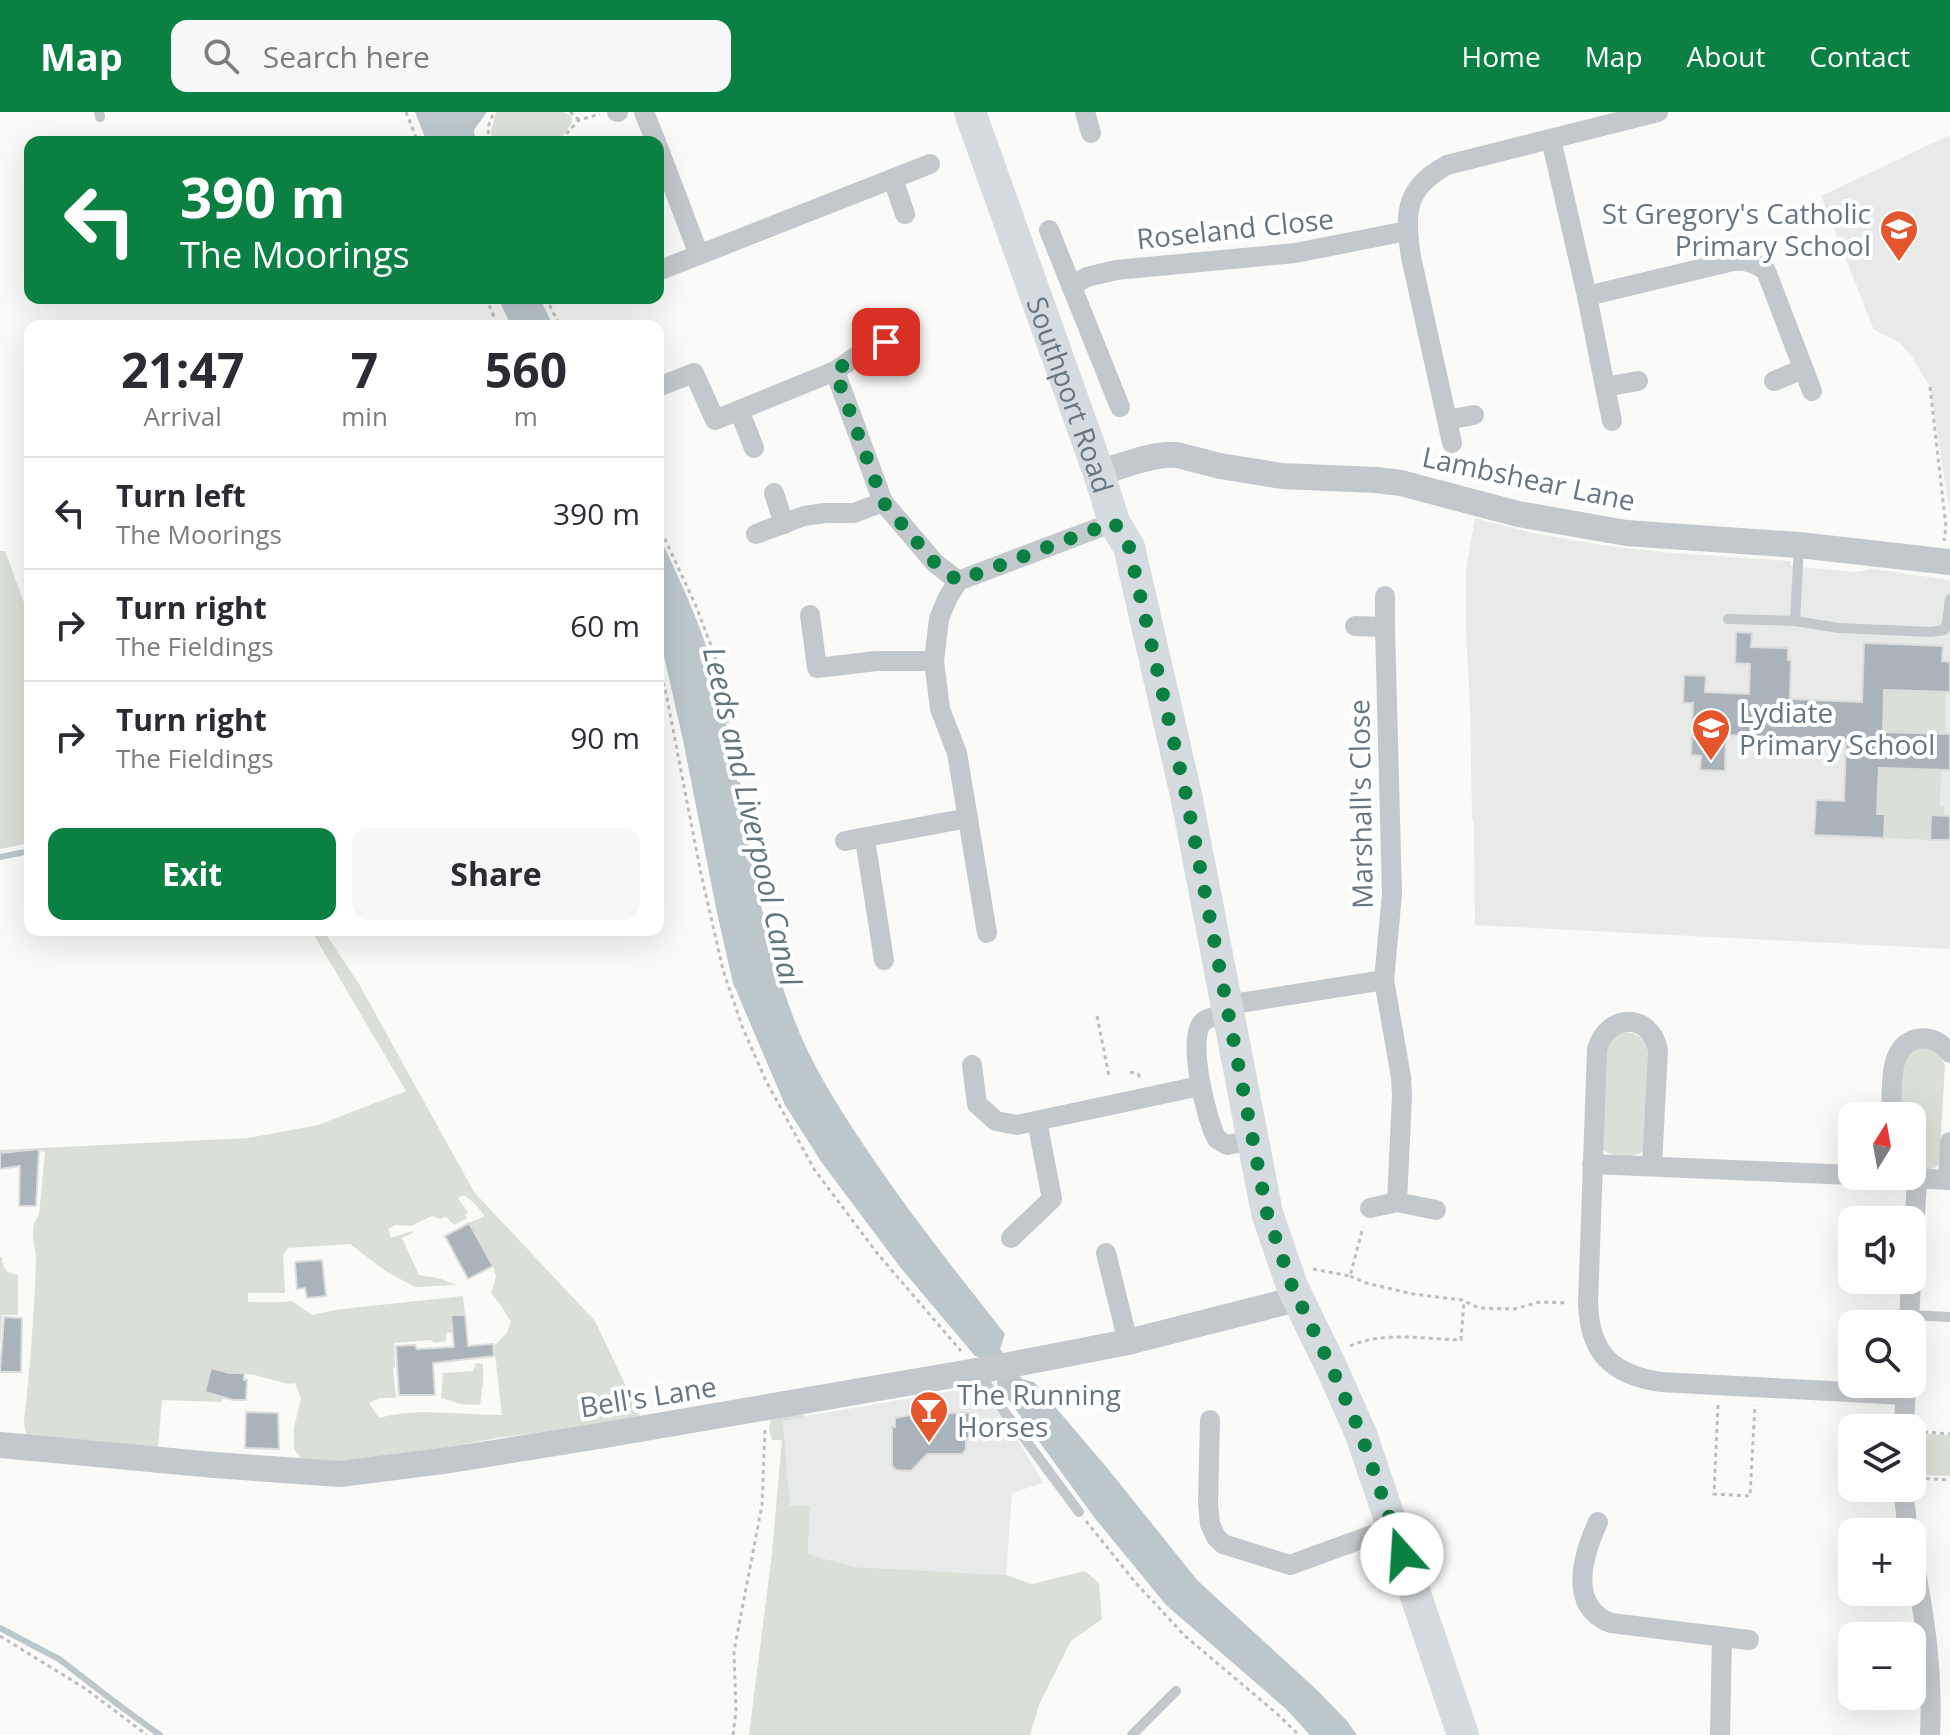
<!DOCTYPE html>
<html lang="en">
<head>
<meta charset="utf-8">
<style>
  :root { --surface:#fff; --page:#f7f7f7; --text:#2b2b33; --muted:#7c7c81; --line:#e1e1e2; --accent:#0b8043 }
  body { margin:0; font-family:"Open Sans",sans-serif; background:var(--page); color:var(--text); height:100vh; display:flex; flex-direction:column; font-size:30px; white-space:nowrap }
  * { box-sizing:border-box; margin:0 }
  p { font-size:26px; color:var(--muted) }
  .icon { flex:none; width:44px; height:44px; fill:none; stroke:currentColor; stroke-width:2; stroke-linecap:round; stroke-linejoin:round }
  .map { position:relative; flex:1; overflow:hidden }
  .drawer { position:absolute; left:24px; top:208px; width:640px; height:616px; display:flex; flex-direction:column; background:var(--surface); border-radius:16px; box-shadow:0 8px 32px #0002 }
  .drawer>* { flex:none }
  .hud { position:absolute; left:24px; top:24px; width:640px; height:168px; border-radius:16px; box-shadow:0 8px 32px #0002; background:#0b8043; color:#fff; overflow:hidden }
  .needle { width:52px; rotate:11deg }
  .tools { position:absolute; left:1838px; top:990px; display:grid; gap:16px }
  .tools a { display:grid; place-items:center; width:88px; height:88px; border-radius:16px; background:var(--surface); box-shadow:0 8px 32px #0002; font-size:40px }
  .pin { position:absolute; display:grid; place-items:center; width:68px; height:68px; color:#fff; margin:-34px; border-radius:16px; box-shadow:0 4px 12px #0006 }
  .me { position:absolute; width:88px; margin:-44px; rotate:341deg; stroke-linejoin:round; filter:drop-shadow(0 0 6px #0008) }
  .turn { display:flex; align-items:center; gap:28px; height:168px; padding:0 24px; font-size:36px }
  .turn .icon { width:104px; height:104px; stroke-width:2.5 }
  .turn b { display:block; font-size:56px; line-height:68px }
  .eta { display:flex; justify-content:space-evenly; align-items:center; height:136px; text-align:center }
  .eta b { font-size:48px; font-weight:700; line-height:56px }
  .cta { display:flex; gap:16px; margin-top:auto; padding:16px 24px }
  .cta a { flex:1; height:92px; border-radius:16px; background:var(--accent); color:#fff; font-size:32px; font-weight:700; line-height:92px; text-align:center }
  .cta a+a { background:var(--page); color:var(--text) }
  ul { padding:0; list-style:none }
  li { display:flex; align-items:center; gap:24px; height:112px; padding:0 24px; border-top:2px solid var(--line) }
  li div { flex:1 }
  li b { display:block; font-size:30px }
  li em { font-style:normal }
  header { display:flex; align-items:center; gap:48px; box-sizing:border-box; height:112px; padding:0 40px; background:var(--accent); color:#fff }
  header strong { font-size:38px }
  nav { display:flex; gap:44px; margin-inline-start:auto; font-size:28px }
  .search { width:560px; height:72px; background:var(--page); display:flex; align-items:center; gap:20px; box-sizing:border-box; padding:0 28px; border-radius:16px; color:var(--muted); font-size:30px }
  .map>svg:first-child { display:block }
</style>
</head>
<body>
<header>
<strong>Map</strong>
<div class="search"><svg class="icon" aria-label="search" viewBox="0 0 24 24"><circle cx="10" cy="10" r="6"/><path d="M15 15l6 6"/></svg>Search here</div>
<nav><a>Home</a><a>Map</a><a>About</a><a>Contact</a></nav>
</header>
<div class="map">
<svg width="1950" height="1623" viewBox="0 0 1950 1623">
  <rect width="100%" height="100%" fill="#fafaf8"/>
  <g fill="#e8e9e9">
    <path d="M1950 23V402L1930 275 1912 245 1899 230 1874 218 1821 84Z"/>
    <path d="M1475 406 1533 421 1601 433 1672 441 1790 449 1791 454 1855 460 1873 457 1950 468V837L1475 813 1474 714 1472 705 1470 594 1466 517V457Z"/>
    <path d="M977 1275 993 1286 1043 1371 1012 1381 1006 1463 854 1455 808 1442 810 1394H790L783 1308Z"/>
  </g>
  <g fill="#dadfd7" fill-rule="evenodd">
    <path d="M496 0H563L571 4 572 11 562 25 564 30H492L491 20Z"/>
    <path d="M0 439H5L30 507V731L0 737Z"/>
    <path d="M1877 578 1946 580 1945 622 1876 620C1884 604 1885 594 1877 578Z"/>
    <path d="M1879 656 1941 658 1940 694 1944 695V704L1931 703 1930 728 1884 726 1885 702H1874Z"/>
    <path d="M311 818H323L359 872 474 1080 595 1209 643 1310 605 1312 496 1326 436 1338 329 1351 310 1350 300 1345 294 1337V1316L301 1286 295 1271 289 1272 250 1262 230 1261 223 1288 220 1290 162 1288 158 1337 26 1324 24 1310C30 1257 34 1205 36 1152 37 1134 27 1118 39 1103L45 1040 39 1039V1037L0 1041V1038L248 1026 318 1013 406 979ZM464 1083 474 1091 485 1104 469 1111 493 1154 496 1165 491 1181 500 1192 511 1210 507 1221 494 1234 502 1303C461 1303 418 1295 379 1306L369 1291 380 1286H396L393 1256 395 1254 394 1231 431 1228 435 1231 446 1229V1221L453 1220 451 1204 465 1203 463 1184 334 1198 312 1203 292 1189C278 1191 263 1190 248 1190V1181H285L283 1143 288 1136 350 1132 387 1160 415 1175 456 1173 438 1166 419 1163 402 1126 413 1121 412 1119 391 1126 388 1117 395 1113 411 1114 432 1104 439 1107 446 1105 454 1113 467 1106 465 1103 468 1101 458 1086Z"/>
    <path d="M1623 920C1636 920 1642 925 1648 936L1643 1039C1634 1047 1613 1045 1603 1038L1604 940 1610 927Z"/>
    <path d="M1929 935 1942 946 1945 954 1939 1051C1933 1061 1922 1058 1912 1057V1004H1898L1901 949 1914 936Z"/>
    <path d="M0 1145H2C2 1157 7 1161 18 1163V1203H2L0 1234Z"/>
    <path d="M476 1251 483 1252V1271L480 1293 460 1292 441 1286 443 1261 473 1259Z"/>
    <path d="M803 1299 804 1305 783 1309 790 1394H810L808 1442 854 1455 1006 1463 1032 1472 1085 1459 1099 1471 1102 1507 1071 1529 1039 1593 1030 1623H749L772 1441 782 1328H772L769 1317 771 1307Z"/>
    <path d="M1922 1322 1950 1323V1364L1922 1363Z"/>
  </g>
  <g fill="#bbc7cb">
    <path d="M415 0H487L474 18 475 30H427Z"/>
    <path d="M498 186H540L553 214H511Z"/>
    <path d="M658 421C681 471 705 520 718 574 743 683 753 794 791 899 808 947 835 990 863 1032 907 1098 956 1160 1005 1222L1000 1237 1022 1267 1034 1270 1108 1357 1198 1469 1317 1578 1347 1609 1357 1623H1310L1286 1597 1166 1493 1094 1405 997 1272 999 1260 993 1250 975 1244 900 1155 822 1051 785 993 733 871 717 801 684 633 658 517Z"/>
  </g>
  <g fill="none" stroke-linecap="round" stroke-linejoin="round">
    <g stroke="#bbc7cb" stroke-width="6">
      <path d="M0 745 30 739"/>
      <path d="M0 1516 59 1547 120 1594 160 1623"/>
    </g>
  </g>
  <g fill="#aab3b9" stroke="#dcdcda" stroke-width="2">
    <path d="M1736 520 1752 521 1751 535 1788 536V548H1791L1790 587 1862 590 1864 531 1943 534 1942 549 1950 550V580L1884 578 1883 620 1950 622V658L1879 656 1877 702H1885L1884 726 1814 723 1816 688 1844 689 1846 628 1726 623 1725 659 1700 658 1701 644 1691 643 1693 591H1683L1684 563 1706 564 1705 580 1749 582 1750 552 1735 551Z"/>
    <path d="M1931 703 1950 704V728H1930Z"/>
    <path d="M39 1037 36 1094H19L20 1054 0 1057V1041Z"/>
    <path d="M469 1111 493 1154 468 1167 445 1124Z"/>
    <path d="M322 1148 326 1184 307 1186 305 1176 297 1177 295 1150Z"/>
    <path d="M451 1203H465L468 1234 493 1232 494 1244 433 1251 435 1283H399L396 1234 415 1233 417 1237 454 1235Z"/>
    <path d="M4 1205 22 1206 21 1260H0Z"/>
    <path d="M211 1256 229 1261H244V1268H247L246 1288H233L205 1280Z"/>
    <path d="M246 1300 278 1301 279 1337 245 1336Z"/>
    <path d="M920 1301H974V1326H966V1337L962 1342H927L911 1359 896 1358 892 1354V1315H895V1306Z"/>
  </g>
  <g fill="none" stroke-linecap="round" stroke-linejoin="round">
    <g stroke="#bbbfc2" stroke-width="3" stroke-dasharray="4 4" stroke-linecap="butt">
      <path d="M406 0 418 30"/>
      <path d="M570 0 579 8"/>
      <path d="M489 30 488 15 494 0"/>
      <path d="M568 30 567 21 579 8 600 2"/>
      <path d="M486 186 498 214"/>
      <path d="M546 186 560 214"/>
      <path d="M1930 275 1946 415 1944 429"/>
      <path d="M658 412 696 494 715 544 747 717"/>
      <path d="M658 555 666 581 700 757 723 858 742 914 765 967 814 1057 877 1141 961 1239"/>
      <path d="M1097 904 1109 964"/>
      <path d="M1130 960 1138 962 1140 966"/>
      <path d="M1313 1157 1350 1164 1363 1115"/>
      <path d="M1350 1164 1366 1171 1413 1182 1462 1188 1479 1196 1514 1197 1540 1190 1568 1191"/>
      <path d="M1350 1234C1384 1219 1424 1227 1461 1228L1464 1189"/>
      <path d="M1718 1293 1714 1382 1750 1384 1755 1293"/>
      <path d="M1924 1320 1950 1322"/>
      <path d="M1918 1366 1950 1368"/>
      <path d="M1086 1409 1135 1470 1185 1524 1275 1600 1299 1623"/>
      <path d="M0 1524 86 1577 147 1623"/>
      <path d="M733 1623 736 1599 734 1539 762 1393 765 1318"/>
    </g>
    <g stroke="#c3c8cc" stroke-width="10">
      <path d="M99 0 100 5"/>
      <path d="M1799 433 1795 509 1839 516 1931 520 1944 518 1947 511 1950 487"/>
      <path d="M1728 507 1795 509"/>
      <path d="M1909 1203 1950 1205"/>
      <path d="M979 1260 1001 1295 1079 1400"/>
      <path d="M1132 1623 1176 1579"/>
    </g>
    <g stroke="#c3c8cc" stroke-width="20">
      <path d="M617 0H618"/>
      <path d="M644 0 656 30"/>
      <path d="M1085 0 1091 21"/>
      <path d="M1551 27 1587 184 1605 275"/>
      <path d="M658 35 699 143"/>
      <path d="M893 67 905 102"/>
      <path d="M1049 118 1120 295"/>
      <path d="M658 159 930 52"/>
      <path d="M1071 174 1087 165 1116 158 1295 141 1407 119"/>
      <path d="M1587 184 1733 149C1747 148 1755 151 1766 159L1812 279"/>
      <path d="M835 259 883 390 935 451 958 469"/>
      <path d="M1774 269 1803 257"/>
      <path d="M658 275 694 261 715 308 835 259 867 237 904 223"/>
      <path d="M739 298 754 336"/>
      <path d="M1447 308 1411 145C1404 100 1405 76 1447 53L1658 0"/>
      <path d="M1612 309 1605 275 1638 269"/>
      <path d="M1452 331 1447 308 1474 303"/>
      <path d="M774 381 784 412"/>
      <path d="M756 422 804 404 825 401H854L883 390"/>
      <path d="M810 503 817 556 876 549H934"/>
      <path d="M1355 514 1385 515V484"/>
      <path d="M1385 515 1392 782 1384 868 1401 965 1402 984 1397 1090"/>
      <path d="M865 727 884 848"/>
      <path d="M845 729 968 706"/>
      <path d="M987 821 957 641 940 597 934 549 939 507 947 487 958 469 1114 410"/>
      <path d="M1227 893 1384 868"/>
      <path d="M1229 901C1222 904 1209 905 1204 909 1185 923 1207 1010 1217 1027L1227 1033 1253 1028"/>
      <path d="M972 953 977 992 996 1009 1017 1013 1200 974"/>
      <path d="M1891 1004C1893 979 1886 934 1917 927 1932 924 1941 931 1950 941"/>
      <path d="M1592 1052 1852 1063"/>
      <path d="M1652 1053 1658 938C1650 900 1608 901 1597 937L1588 1192C1590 1242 1612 1262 1660 1270L1905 1283"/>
      <path d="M1865 1064 1950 1068"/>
      <path d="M1948 1068 1950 1030"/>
      <path d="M1370 1096 1397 1090 1436 1098"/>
      <path d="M1011 1126 1052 1087 1037 1009"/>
      <path d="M1106 1141 1128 1230"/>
      <path d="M1912 1154 1917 1068"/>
      <path d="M1909 1212 1911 1168"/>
      <path d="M1210 1308 1208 1392 1210 1412 1216 1425 1223 1432 1290 1453 1394 1415"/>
      <path d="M1904 1316 1906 1272"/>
      <path d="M1903 1376 1908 1420"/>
      <path d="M1598 1410C1583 1443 1567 1495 1611 1511L1749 1528"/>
      <path d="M1912 1441C1925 1503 1933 1560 1930 1623"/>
      <path d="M1720 1623 1722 1525"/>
    </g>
    <g stroke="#c3c8cc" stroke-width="26">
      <path d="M1099 361C1123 354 1152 341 1177 343L1220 354 1282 364 1376 368 1401 371 1518 402 1626 421 1799 433 1950 450"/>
      <path d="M0 1333 214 1353 340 1362 450 1348 599 1324 994 1256 1128 1230 1297 1187"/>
    </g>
    <path stroke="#d6dbdf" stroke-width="32" id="s1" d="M970 0 1099 361 1114 410 1129 435 1186 683 1267 1101 1292 1174 1333 1259 1361 1322 1463 1623"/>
  </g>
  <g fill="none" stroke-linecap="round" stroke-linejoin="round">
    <path stroke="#0b8043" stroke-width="14" stroke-dasharray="0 25.2" d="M886 230 867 237 835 259 883 390 935 451 958 469 1114 410 1129 435 1186 683 1267 1101 1292 1174 1333 1259 1361 1322 1402 1442"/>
  </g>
  <defs>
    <symbol id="school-pin" viewBox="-11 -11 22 30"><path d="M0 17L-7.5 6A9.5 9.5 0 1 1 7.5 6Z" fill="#e4572e" stroke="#fff"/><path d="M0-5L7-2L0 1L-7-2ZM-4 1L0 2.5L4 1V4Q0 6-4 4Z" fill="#fff"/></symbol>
    <symbol id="bar-pin" viewBox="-11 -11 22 30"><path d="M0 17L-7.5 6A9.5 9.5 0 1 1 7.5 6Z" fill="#e4572e" stroke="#fff"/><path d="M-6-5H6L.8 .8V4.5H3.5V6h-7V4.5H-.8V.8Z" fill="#fff"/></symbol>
  </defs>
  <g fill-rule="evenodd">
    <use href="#school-pin" x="1877" y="95" width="44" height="60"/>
    <use href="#school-pin" x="1689" y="594" width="44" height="60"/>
    <use href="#bar-pin" x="907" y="1276" width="44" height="60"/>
  </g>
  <g text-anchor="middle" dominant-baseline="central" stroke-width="8" stroke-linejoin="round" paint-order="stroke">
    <g font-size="28" fill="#657683" stroke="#fff" text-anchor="start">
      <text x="1871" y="101" text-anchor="end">St Gregory's Catholic<tspan x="1871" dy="32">Primary School</tspan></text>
      <text x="1739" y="600">Lydiate<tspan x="1739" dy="32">Primary School</tspan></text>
      <text x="957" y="1282">The Running<tspan x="957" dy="32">Horses</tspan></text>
    </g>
    <g font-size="28" fill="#657683" stroke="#fff">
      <text transform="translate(1235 116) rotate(-6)">Roseland Close</text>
      <text stroke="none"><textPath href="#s1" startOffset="300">Southport Road</textPath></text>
      <text transform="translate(1529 366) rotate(12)">Lambshear Lane</text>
      <text transform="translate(1360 692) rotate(-91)">Marshall's Close</text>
      <text transform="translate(648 1284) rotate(-9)">Bell's Lane</text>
    </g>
    <g font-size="30" font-style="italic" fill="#60757c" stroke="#fff">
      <text transform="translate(753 704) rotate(77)">Leeds and Liverpool Canal</text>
    </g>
  </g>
</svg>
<div class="tools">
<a><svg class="needle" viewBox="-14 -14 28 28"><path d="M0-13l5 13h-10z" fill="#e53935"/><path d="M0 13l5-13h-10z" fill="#7c7c81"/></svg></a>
<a><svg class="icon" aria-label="sound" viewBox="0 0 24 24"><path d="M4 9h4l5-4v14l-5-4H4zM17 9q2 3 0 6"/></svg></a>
<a><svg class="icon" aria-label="search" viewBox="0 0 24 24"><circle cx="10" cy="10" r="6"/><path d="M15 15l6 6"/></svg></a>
<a><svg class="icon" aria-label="layers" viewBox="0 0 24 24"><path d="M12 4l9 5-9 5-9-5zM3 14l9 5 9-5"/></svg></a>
<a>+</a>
<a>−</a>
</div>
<div class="pin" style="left:886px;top:230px;background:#d93025"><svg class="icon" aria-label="arrive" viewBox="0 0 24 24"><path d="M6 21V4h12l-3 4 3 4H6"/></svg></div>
<svg class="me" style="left:1402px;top:1442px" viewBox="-20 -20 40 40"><circle r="19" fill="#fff"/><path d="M0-13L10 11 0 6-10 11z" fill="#0b8043"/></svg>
<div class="hud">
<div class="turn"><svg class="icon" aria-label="left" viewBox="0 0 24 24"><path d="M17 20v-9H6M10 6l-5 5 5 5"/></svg><div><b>390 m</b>The Moorings</div></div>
</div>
<section class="drawer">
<div class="eta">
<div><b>21:47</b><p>Arrival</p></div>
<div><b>7</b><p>min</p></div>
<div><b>560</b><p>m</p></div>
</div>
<ul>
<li><svg class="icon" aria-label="left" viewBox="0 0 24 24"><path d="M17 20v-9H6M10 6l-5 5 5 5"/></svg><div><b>Turn left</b><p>The Moorings</p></div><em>390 m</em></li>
<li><svg class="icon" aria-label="right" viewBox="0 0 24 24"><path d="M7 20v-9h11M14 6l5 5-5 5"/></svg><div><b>Turn right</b><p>The Fieldings</p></div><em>60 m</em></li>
<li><svg class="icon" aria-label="right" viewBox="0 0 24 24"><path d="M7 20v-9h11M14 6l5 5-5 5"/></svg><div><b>Turn right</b><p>The Fieldings</p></div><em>90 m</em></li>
</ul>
<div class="cta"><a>Exit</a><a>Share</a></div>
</section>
</div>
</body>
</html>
